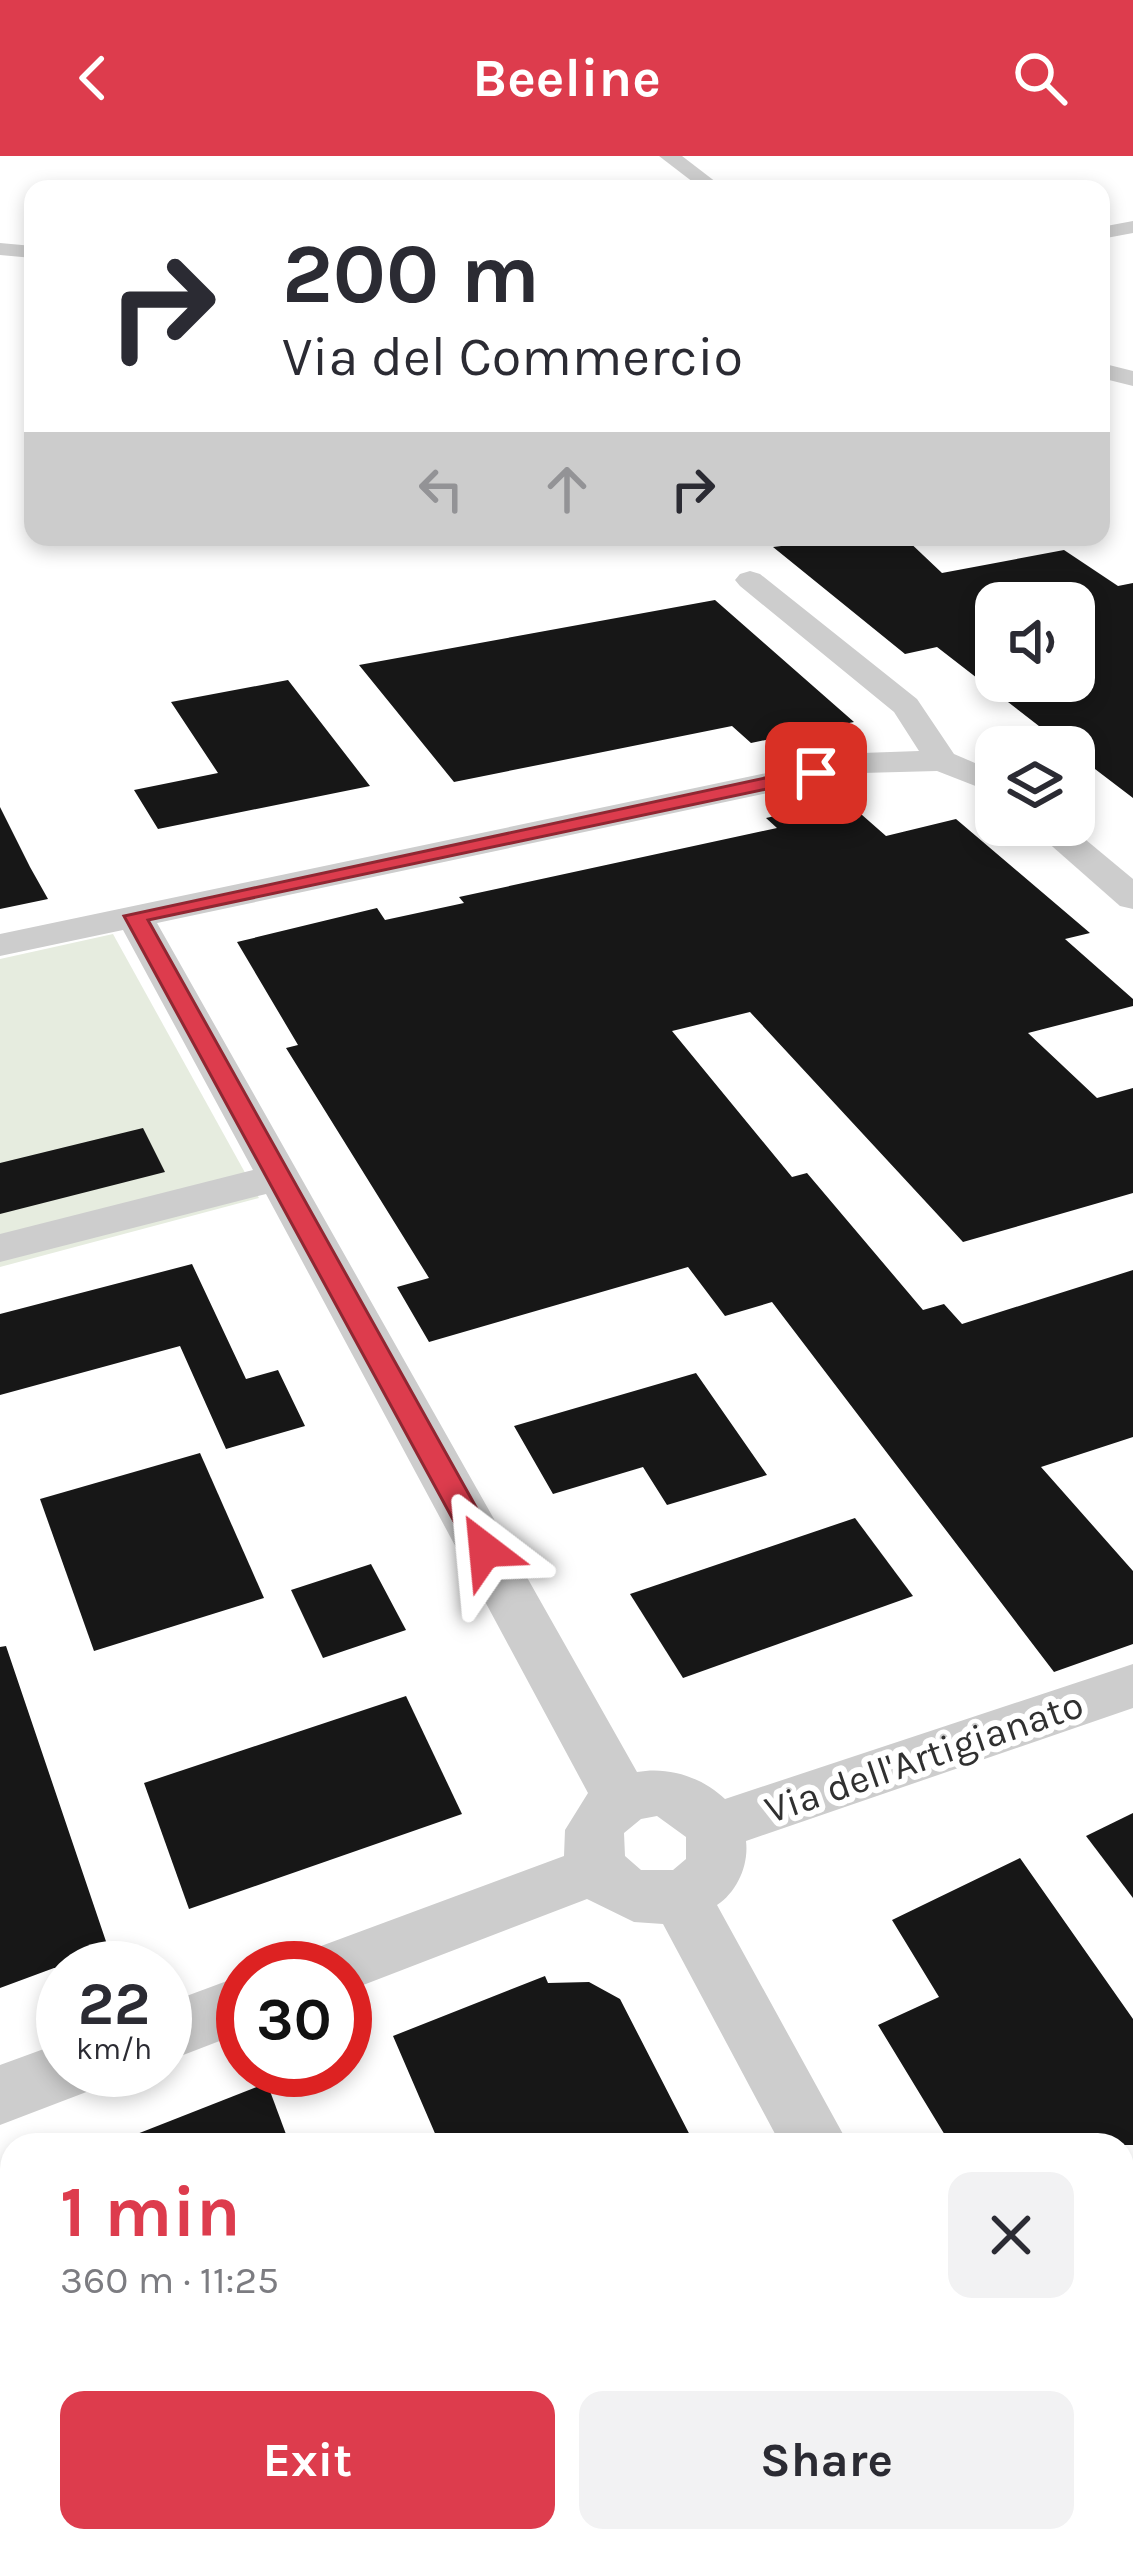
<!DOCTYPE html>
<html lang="en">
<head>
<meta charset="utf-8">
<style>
  :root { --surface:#fff; --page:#f2f2f3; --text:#2b2b33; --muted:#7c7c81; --accent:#dd3c4d }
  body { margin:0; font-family:Karla,sans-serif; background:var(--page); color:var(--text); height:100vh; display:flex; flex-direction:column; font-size:45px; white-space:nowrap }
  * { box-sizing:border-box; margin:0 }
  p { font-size:39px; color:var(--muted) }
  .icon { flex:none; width:66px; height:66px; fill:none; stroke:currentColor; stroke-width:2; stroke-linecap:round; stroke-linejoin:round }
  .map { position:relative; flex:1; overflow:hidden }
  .details { position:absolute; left:0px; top:1977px; width:1134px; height:420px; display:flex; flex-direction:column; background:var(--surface); border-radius:36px 36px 0 0; box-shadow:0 6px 18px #0003 }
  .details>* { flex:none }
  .guide { position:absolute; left:24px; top:24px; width:1086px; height:366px; border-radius:24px; box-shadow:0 6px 18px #0003; background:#fff; color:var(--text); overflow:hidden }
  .fabs { position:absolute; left:975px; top:426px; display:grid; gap:24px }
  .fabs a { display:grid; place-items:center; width:120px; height:120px; border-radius:24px; background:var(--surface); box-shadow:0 6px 18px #0003; font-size:60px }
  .speed { position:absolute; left:36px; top:1785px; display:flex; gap:24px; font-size:60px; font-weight:700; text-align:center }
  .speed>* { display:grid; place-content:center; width:156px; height:156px; border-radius:50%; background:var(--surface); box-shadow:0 6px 18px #0003; line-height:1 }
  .speed small { font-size:30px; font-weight:400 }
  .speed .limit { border:18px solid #d22; background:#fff; color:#111 }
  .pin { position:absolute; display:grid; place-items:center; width:102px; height:102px; color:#fff; margin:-51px; border-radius:24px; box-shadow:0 6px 18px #0006 }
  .me { position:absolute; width:132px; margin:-66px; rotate:331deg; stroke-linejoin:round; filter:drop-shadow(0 0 9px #0008) }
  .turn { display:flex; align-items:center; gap:42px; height:252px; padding:0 60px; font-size:54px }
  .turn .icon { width:156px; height:156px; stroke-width:2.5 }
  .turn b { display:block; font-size:84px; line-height:102px }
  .lanes { display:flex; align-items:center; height:114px; padding:0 60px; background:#0003; justify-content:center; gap:60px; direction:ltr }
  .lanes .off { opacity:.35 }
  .round { display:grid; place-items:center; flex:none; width:126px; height:126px; border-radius:24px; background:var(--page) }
  .head { display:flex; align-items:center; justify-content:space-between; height:204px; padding:0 60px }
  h1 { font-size:72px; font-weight:700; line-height:90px; color:var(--accent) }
  .primary-button { display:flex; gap:24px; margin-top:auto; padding:24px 60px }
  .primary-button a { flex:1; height:138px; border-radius:24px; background:var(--accent); color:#fff; font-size:48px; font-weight:700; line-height:138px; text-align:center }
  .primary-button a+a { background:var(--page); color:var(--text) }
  header { display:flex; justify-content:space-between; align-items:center; height:156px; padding:0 60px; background:var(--accent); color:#fff; font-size:54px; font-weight:700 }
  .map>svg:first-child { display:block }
</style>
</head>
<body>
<header><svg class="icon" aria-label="back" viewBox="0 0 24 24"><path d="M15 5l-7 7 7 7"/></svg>Beeline<svg class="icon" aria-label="search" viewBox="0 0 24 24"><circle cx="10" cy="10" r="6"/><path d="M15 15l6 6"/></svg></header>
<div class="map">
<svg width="1133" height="2397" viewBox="0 0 1133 2397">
  <rect width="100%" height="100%" fill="#fff"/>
  <path fill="#e6ecdf" d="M113 778 259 1042 0 1111V803Z"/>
  <g fill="#171717" fill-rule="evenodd">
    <path d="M855 381H904L942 417 1064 394 1118 430 1133 427V642L1074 597V591H1066L937 491 905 498 773 391ZM996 447H1074V525L996 533Z"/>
    <path d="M715 444 854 566 751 587 732 570 454 626 359 509Z"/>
    <path d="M288 524 370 630 158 673 134 634 218 617 171 546Z"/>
    <path d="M845 644 886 680 956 663 1090 777 1065 783 1133 843V850L1028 877 1097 942 1133 932V1037L963 1086 750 856 672 875 792 1021 807 1017 923 1154 944 1148 962 1168 1133 1114V1281L1041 1311 1133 1415V1488L1054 1516 772 1146 725 1160 688 1111 429 1186 397 1131 429 1122 286 892 298 889 237 786 377 752 385 764 464 747 459 741 777 672 766 662Z"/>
    <path d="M0 651 30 711 48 743 0 753Z"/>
    <path d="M143 972 165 1016 0 1058V1007Z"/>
    <path d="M192 1108 246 1223 278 1214 305 1270 226 1293 180 1190 0 1239V1158Z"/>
    <path d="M696 1217 767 1319 667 1349 643 1311 553 1338 514 1270Z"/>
    <path d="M200 1297 264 1442 94 1495 40 1343Z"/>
    <path d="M855 1362 913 1440 683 1522 630 1438Z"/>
    <path d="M371 1408 406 1474 323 1502 291 1434Z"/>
    <path d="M6 1490 115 1812H54L0 1832V1491Z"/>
    <path d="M406 1540 462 1658 189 1753 144 1627Z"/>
    <path d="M1133 1657V1742L1086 1680Z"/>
    <path d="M1020 1702 1133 1863V1989H951L878 1869 939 1841 892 1764Z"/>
    <path d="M545 1820 548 1827 589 1826 620 1843 695 1989H440L393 1880Z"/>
    <path d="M267 1927 290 1989H115L114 1987Z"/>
  </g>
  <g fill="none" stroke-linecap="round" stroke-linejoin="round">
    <g fill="#cdcdcd" fill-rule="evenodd">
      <path d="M659 0H682L725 33H702Z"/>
      <path d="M1133 65V77L1101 83V71Z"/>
      <path d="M0 87 33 90V102L0 99Z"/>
      <path d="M1101 207 1133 215V230L1101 222Z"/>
      <path d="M750 415 760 418 917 543 954 598 996 616V638L937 615 862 617 157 767 637 1616C668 1610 702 1621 725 1643L1133 1508V1552L746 1685C749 1709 737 1736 717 1749L849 1989H781L663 1768 634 1766 587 1743 345 1836V1812H304L313 1793 564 1700 565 1674 588 1637 266 1038 0 1106V1078L253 1014 123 774 0 800V778L862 597 919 595 894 556 740 430 735 424 740 418ZM657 1660 686 1681V1703L673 1714H641L625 1700 624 1677 641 1663Z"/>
      <path d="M1028 669H1068L1133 723V753L1120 750Z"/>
      <path d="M243 1819V1876L165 1906V1848Z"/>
      <path d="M63 1886V1914H99L89 1935 0 1969V1909Z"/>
      <path d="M0 2162 12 2167V2282L0 2277Z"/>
      <path d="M12 2380V2385H86L89 2397H13Z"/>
      <path d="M994 2385H1072L1077 2397H999Z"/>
    </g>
  </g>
  <path fill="#dd3c4d" stroke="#902732" stroke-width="3" d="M816 611 826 617 823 621 148 764 500 1394 495 1402H474L124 760Z"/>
  <g text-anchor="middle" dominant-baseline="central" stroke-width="12" stroke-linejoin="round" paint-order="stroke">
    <g font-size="39" fill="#303030" stroke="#fff">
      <text transform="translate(924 1601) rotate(-19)">Via dell'Artigianato</text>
    </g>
  </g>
</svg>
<div class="fabs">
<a><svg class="icon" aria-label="sound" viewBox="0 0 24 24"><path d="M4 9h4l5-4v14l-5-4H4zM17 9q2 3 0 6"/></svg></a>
<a><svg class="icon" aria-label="layers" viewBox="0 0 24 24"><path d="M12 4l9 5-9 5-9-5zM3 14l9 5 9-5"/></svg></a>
</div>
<div class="speed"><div>22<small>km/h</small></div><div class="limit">30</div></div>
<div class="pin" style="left:816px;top:617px;background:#d93025"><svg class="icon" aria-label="arrive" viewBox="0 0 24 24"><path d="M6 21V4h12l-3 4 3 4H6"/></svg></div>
<svg class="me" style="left:485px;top:1394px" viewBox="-20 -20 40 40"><path d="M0-17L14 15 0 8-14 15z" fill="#dd3c4d" stroke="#fff" stroke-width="4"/></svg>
<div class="guide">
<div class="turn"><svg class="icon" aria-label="right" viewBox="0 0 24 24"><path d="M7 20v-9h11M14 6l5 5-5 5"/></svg><div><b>200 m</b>Via del Commercio</div></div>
<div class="lanes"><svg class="icon off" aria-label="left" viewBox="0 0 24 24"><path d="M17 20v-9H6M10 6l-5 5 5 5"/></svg><svg class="icon off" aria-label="ahead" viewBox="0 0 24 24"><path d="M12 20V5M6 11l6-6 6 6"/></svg><svg class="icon" aria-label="right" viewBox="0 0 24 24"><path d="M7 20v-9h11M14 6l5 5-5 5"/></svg></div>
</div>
<section class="details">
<div class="head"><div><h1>1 min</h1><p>360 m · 11:25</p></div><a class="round"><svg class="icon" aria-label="close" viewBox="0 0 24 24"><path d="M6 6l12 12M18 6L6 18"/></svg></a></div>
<div class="primary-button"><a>Exit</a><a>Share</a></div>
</section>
</div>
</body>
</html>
